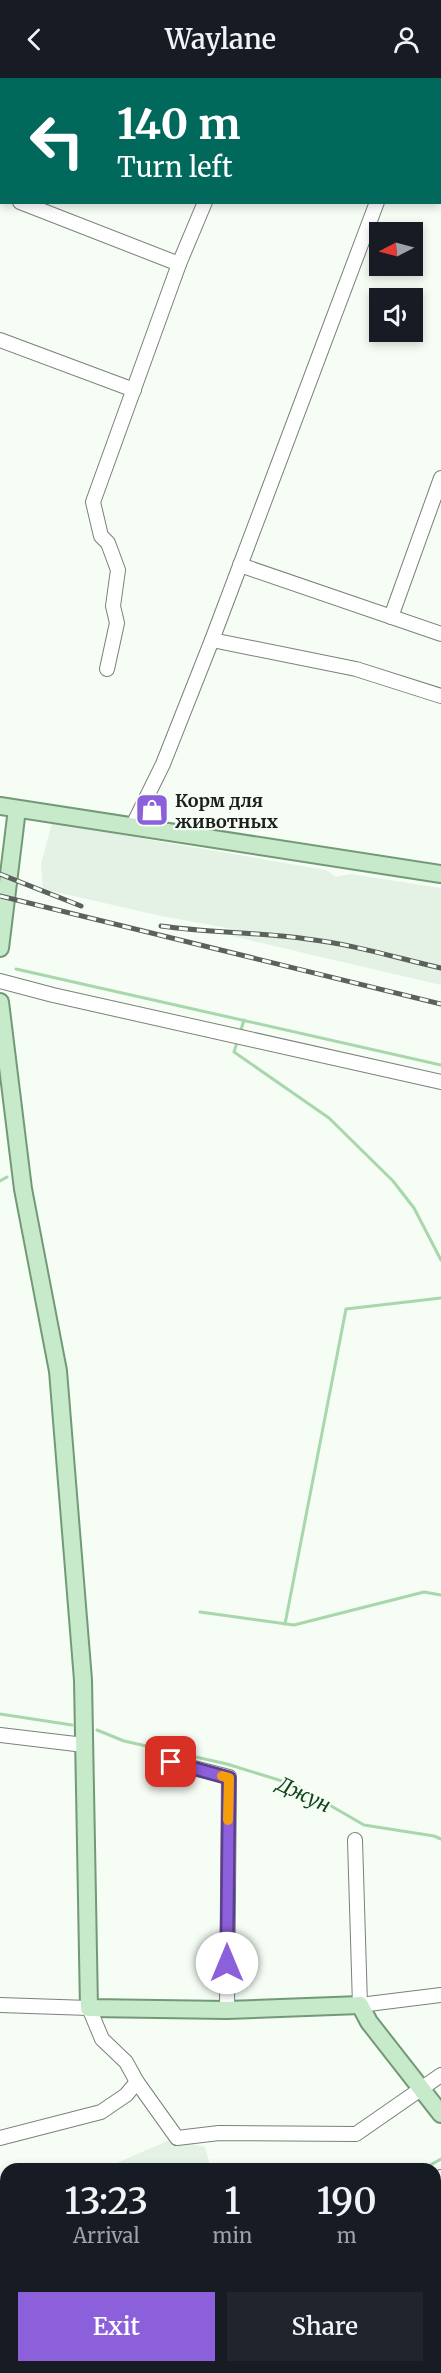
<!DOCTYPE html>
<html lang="en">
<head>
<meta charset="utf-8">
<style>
  :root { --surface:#171b24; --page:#20242c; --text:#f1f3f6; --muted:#9ea1a6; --accent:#8c60da }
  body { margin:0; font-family:Merriweather,serif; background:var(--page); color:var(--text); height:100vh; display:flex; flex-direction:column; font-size:22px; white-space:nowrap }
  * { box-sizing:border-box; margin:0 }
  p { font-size:20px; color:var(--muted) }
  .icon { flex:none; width:33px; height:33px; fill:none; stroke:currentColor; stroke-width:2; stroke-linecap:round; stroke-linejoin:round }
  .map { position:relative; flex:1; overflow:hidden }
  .panel { position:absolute; left:0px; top:2085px; width:441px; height:210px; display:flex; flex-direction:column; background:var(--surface); border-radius:18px 18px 0 0; box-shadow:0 3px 9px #0003 }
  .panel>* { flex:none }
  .banner { position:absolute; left:0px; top:0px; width:441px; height:126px; box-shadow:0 3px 9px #0003; background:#00695c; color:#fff; overflow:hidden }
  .needle { width:39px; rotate:264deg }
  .fabs { position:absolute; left:369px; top:144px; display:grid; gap:12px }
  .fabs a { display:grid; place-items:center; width:54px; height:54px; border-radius:0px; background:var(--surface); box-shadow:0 3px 9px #0003; font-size:30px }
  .pin { position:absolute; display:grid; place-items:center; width:51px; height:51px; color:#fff; margin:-26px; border-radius:12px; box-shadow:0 3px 9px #0006 }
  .me { position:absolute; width:66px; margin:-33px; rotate:0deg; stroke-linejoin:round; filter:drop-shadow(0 0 4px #0008) }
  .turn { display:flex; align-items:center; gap:21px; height:126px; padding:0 18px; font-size:27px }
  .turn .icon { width:78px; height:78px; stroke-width:2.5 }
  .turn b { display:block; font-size:42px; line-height:51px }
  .eta { display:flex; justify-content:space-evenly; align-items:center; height:102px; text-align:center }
  .eta b { font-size:36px; font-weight:600; line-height:42px }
  .cta { display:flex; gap:12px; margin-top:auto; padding:12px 18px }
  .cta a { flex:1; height:69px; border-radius:0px; background:var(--accent); color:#fff; font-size:24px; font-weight:600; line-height:69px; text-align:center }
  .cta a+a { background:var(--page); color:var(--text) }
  header { display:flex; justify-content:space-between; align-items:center; height:78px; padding:0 18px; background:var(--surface); font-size:27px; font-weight:600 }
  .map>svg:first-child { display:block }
</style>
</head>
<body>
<header><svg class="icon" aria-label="back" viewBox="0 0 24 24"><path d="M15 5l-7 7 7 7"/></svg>Waylane<svg class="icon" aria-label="person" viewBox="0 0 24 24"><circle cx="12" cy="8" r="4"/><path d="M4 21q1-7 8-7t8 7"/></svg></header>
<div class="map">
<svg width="441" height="2295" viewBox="0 0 441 2295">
  <rect width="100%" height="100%" fill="#f5fdf5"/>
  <g fill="#e3f2e4">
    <path d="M52 745 326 792 336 799 351 796 441 810V907L232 858 233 851 161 838 43 811 41 786Z"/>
    <path d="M172 2061 205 2069 211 2091H103Z"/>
  </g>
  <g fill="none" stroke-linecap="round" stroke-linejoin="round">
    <g stroke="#a7d7ab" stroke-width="3">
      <path d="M16 891 441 987"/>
      <path d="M240 955 244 942"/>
      <path d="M238 961 234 974 329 1040 393 1103 414 1130 441 1182"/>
      <path d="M0 1103 7 1099"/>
      <path d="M200 1534 294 1547 424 1514 441 1517"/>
      <path d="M285 1546 346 1231 441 1220"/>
      <path d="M0 1636 72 1647"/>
      <path d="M97 1652 124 1663 227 1686 295 1707 364 1747 434 1758 441 1761"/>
      <path d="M423 2091 441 2081"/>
      <path d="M154 2295 166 2289"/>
    </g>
    <defs>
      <g id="minor">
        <path d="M140 0 143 2"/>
        <path d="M423 2 424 0"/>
        <path d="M440 113 441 114"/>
        <path d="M0 117H2"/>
        <path d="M20 124 179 186"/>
        <path d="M0 262 134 312"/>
        <path d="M240 487 441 556"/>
        <path d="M391 539 441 400"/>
        <path d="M212 562 356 591 441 618"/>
        <path d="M107 591 117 545 113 528 118 492 108 465 101 458 93 424 179 186 205 124"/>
        <path d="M133 747 163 686 212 562 377 124"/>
        <path d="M0 903 53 917 441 1004"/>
        <path d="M0 1657 84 1667"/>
        <path d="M171 1684 229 1699 227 1932"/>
        <path d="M355 1762 360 1927 441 1917"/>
        <path d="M0 1927 89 1930 102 1961 126 1984 137 2004 177 2060 219 2055 356 2056 441 1997"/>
        <path d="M0 2060 101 2034 126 2017 137 2004"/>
        <path d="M435 2103 441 2099"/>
        <path d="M435 2212 441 2220"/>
        <path d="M370 2289 375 2295"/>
      </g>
      <g id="major">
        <path d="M0 728 441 796"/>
        <path d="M0 870 17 731"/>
        <path d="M0 924 23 1111 58 1293 83 1602 89 1930 227 1932 360 1927 369 1944 441 2036"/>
      </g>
    </defs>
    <use href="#minor" stroke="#7a817a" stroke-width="16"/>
    <use href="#major" stroke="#729a76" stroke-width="20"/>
    <use href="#minor" stroke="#fff" stroke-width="14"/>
    <use href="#major" stroke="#c7eaca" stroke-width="16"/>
    <defs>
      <g id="rail">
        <path d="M0 796 81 828"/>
        <path d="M0 818 441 926"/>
        <path d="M161 848C210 855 259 854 307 861 352 866 397 880 441 890"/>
      </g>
    </defs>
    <use href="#rail" stroke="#5d615d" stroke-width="5"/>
    <use href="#rail" stroke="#f5fdf5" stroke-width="3" stroke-dasharray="9" stroke-linecap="butt"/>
  </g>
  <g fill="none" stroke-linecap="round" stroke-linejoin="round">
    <defs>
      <path id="route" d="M171 1684 229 1700 227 1885"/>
    </defs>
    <use href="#route" stroke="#5b3e8e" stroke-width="15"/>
    <use href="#route" stroke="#8c60da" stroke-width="10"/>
    <path stroke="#f59e0b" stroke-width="10" d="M222 1698 229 1700 228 1742"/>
  </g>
  <defs>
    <symbol id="shop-square" viewBox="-11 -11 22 22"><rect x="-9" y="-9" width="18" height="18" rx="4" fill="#8c60da" stroke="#f5fdf5"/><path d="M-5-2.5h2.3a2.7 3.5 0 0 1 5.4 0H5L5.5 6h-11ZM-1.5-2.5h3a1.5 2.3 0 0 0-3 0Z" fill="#fff"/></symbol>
  </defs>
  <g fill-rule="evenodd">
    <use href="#shop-square" x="133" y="713" width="38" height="38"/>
  </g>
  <g text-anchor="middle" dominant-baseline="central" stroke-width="4.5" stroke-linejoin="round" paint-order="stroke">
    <g font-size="18" font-weight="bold" fill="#1c1f1c" stroke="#f5fdf5" text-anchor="start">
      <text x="175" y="722">Корм для<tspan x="175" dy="21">животных</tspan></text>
    </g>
    <g font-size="20" font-style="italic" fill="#11451c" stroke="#f5fdf5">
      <text transform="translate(304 1716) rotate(25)">Джун</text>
    </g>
  </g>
</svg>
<div class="fabs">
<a><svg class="needle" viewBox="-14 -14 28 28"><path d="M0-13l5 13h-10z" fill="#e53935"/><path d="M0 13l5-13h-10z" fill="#9ea1a6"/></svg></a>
<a><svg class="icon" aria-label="sound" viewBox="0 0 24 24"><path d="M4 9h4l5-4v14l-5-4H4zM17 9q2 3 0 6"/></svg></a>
</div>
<div class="pin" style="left:171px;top:1684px;background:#d93025"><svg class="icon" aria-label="arrive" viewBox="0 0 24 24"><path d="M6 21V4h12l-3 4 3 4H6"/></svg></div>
<svg class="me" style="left:227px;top:1885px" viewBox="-20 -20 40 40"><circle r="19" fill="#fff"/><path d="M0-13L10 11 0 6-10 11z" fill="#8c60da"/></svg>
<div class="banner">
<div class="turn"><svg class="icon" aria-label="left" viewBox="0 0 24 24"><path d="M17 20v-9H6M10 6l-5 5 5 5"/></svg><div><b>140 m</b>Turn left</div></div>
</div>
<section class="panel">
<div class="eta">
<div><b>13:23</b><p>Arrival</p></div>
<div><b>1</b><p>min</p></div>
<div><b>190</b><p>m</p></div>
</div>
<div class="cta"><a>Exit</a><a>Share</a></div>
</section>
</div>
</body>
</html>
